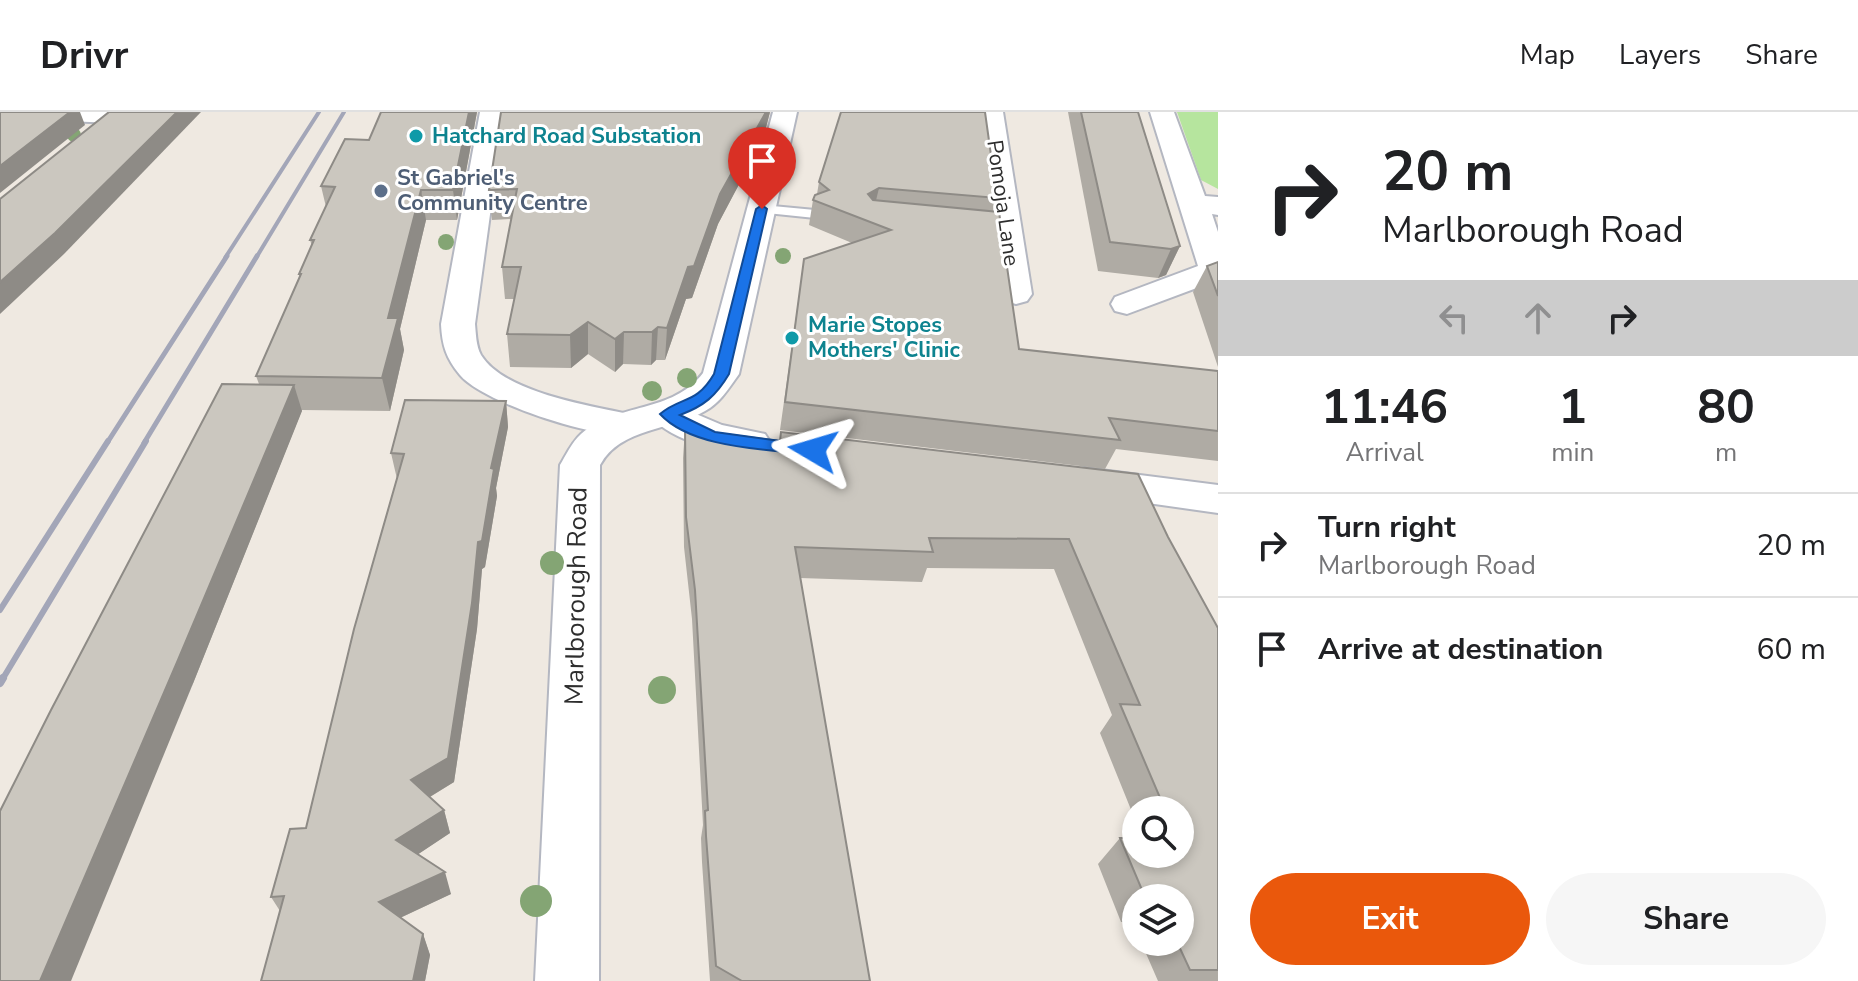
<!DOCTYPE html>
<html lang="en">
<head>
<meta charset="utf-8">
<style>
  :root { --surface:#fff; --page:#f6f6f6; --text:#202124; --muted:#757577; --line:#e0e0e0; --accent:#ea580c }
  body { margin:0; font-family:"Nunito Sans",sans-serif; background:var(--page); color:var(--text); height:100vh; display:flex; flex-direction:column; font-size:30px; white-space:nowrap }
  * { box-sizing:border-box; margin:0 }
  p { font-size:26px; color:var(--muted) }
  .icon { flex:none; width:44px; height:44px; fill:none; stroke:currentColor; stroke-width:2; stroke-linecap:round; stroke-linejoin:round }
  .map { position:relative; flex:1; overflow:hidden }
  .details { display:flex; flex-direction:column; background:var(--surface); width:640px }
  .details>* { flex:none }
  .guide { background:#fff; color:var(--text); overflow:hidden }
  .buttons { position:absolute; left:1122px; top:684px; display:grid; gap:16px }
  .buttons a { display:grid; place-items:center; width:72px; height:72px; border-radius:50%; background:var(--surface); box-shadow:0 4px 12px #0003; font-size:40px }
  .pin { position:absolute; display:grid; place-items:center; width:68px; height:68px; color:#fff; margin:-82px -34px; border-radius:50% 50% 50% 0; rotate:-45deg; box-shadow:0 0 8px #0007 }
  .pin .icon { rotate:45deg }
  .me { position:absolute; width:88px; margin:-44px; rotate:277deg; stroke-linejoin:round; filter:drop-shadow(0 0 6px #0008) }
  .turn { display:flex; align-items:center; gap:28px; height:168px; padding:0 32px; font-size:36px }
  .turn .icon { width:104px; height:104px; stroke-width:2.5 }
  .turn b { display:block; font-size:56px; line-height:68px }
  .lanes { display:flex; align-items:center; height:76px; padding:0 32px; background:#0003; justify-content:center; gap:40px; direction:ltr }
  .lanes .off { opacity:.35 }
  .eta { display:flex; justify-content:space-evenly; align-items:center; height:136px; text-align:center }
  .eta b { font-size:48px; font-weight:700; line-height:56px }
  .primary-button { display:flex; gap:16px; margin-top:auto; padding:16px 32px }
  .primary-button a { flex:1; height:92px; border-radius:48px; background:var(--accent); color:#fff; font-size:32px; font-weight:700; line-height:92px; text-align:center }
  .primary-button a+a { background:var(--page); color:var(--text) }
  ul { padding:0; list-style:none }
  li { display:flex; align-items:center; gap:24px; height:104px; padding:0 32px; border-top:2px solid var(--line) }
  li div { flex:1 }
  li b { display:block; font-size:30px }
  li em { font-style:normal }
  header { display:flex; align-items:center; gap:48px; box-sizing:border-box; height:112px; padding:0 40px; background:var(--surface); border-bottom:2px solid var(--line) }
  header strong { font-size:38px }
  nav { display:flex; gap:44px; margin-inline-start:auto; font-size:28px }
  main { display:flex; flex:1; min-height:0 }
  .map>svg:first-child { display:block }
</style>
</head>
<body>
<header>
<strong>Drivr</strong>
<nav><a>Map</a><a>Layers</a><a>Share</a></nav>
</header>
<main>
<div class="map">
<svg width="1218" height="869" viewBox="0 0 1218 869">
  <rect width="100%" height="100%" fill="#efe9e1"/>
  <path fill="#b6e59e" d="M1177 0H1218V77L1201 68Z"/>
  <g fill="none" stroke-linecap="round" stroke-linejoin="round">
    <defs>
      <path id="lane" d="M762 93 815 98 822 102 815 106 757 100 755 97Z"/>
      <g id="street">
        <path d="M1 0H125L128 4 125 9 116 11 13 7 4 5Z"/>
        <path d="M480 0H504L475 212C476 222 476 234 481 243 505 282 595 294 637 304L642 313 637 322C603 330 483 291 460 263 446 246 442 233 441 212Z"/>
        <path d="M979 0H1003L1032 182 1027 189 1016 192 1005 189 1000 182Z"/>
        <path d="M1150 0H1174L1205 84 1218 85V103L1212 102 1218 120V168L1127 202 1115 199 1111 192 1115 185 1198 154Z"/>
        <path d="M668 290 722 313 765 322 771 331 765 340C736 348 666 328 649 302L655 294Z"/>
        <path d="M1085 356 1218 373V401L1070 380 1064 370 1070 360Z"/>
      </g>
      <path id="secondary" d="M773 0H797L739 262C729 276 720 291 705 299 671 319 621 315 600 353L599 869H535L560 353C566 343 572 330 581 322 617 290 672 302 703 261Z"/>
    </defs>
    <use href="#lane" stroke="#b4b7c1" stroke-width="4"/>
    <use href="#street" stroke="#b4b7c1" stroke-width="4"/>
    <use href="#secondary" stroke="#b4b7c1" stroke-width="4"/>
    <use href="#lane" fill="#fff" fill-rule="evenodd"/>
    <use href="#street" fill="#fff" fill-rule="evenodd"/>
    <use href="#secondary" fill="#fff" fill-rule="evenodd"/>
    <g stroke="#a3a6b8" stroke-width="4">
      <path d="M225 146 319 0"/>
      <path d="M256 146 344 0"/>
    </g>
    <g stroke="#a3a6b8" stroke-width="5">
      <path d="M107 331 227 144"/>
      <path d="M144 331 257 144"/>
    </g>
    <g stroke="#a3a6b8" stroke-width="6">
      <path d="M0 498 108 329"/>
      <path d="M2 568 146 329"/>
    </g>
    <path stroke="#a3a6b8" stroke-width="8" d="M0 571 3 566"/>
  </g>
  <g fill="#84a574">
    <circle cx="74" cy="23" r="7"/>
    <circle cx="446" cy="130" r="8"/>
    <circle cx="783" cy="144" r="8"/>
    <circle cx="687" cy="266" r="10"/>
    <circle cx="652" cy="279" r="10"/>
    <circle cx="552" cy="451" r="12"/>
    <circle cx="662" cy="578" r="14"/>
    <circle cx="536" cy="789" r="16"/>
  </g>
  <g fill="#afaba4">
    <path d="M477 0 457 108H426L400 217 404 238 390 299 302 298 192 574 259 272 256 264 300 166 299 162 312 134 310 128 326 95 321 74 369 28Z"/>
    <path d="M501 0H770L763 27 718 112 692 186 686 187 665 248H656L651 253 623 252 615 260 588 242 571 256 510 255 507 222 514 187H505L502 155 511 107 492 108 489 78Z"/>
    <path d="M1068 0H1138L1180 134 1166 163 1158 166 1098 159Z"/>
    <path d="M819 70 997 86 993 99 1019 237 1218 259V349L1116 337 1105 357 780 318 804 147 852 131 809 113 813 88 817 82Z"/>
    <path d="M1218 150V255L1193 180 1207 154Z"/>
    <path d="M506 289 508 315 496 376 497 384 485 455 482 457 477 517 454 670 430 685 444 698 450 721 418 742 451 782 400 806 423 822 430 843 425 869H261L280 799 271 785 306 716 397 367 391 341Z"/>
    <path d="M685 317 1168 425 1218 516V869H1158L1141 830H1180V786H1136V817L1133 811 1121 810 1098 752 1120 726H1132L1129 721 1136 714V742H1180V698H1136V710L1100 621 1112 603 1054 457 927 456 922 470 800 466 870 869H710L702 750 701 726 703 713 692 507 684 435 683 346Z"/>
  </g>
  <g fill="#8e8b86">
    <path d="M70 0H80L85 13 0 81V54Z"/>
    <path d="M177 0H201L64 142 0 202V170Z"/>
    <path d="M469 0H477L457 108 453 78Z"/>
    <path d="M766 0H770L763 27 718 112 692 186 686 187 665 248 667 216 688 155 720 82Z"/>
    <path d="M879 76 873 101 868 82Z"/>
    <path d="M421 78 426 108 400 217 404 238 390 299 382 266 388 206Z"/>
    <path d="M1180 134 1166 163 1158 166 1171 137Z"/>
    <path d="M588 210V242L571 256 570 223Z"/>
    <path d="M658 215 656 248 651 253 652 220Z"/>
    <path d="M624 220 623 252 615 260V227Z"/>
    <path d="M294 273 302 299 192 574 71 869H40Z"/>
    <path d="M506 289 508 315 496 376 497 384 485 455 482 457 477 517 454 670 418 692 411 668 478 430 491 356Z"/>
    <path d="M444 698 450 721 405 751 396 728Z"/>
    <path d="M445 760 451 782 389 811 379 790Z"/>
    <path d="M423 822 430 843 425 869H413Z"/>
  </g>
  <g fill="#cbc7bf" stroke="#8e8b86" stroke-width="2">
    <path d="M0 0H70L0 54Z"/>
    <path d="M109 0H177L55 121 0 170V87Z"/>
    <path d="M381 0H469L453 78H421L388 206H398L382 266 256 264 301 162H299L314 128H310L335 75 321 74 345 27 369 28Z"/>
    <path d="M501 0H766L720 82 694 154 688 155 667 216 658 215 652 220H624L615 227 588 210 570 223 507 222 521 155H502L517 77 489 78Z"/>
    <path d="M841 0H985L997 86 879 76 868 82 873 88 999 100 1019 237 1218 259V319L1109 306 1120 328 785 290 804 147 891 118 813 88 815 83 829 78 819 70Z"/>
    <path d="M1081 0H1138L1180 134 1171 137 1110 130Z"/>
    <path d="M1218 150V184L1207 154Z"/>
    <path d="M222 272 294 273 178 548 40 869H0V699L51 598Z"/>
    <path d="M405 288 506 289 491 356 494 357 482 429 478 430 472 491 448 646 411 668 444 698 396 728 445 760 379 790 423 822 413 869H261L284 784 271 785 290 717 306 716 354 517 404 342 391 341Z"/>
    <path d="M685 317 780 329 781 320 1138 362 1168 425 1218 516V858H1190L1177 830H1180V786L1145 785 1120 726H1136V742H1180V698H1154L1152 695H1164L1120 592 1140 593 1069 427 929 426 933 440 795 435 870 869H742L716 854 706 724 705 699 708 698 695 478 686 405Z"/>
  </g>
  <path fill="#1a73e8" stroke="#114b97" stroke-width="2" d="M762 93 767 97 729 262C716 284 704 294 680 303L715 320 818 334 821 338 813 343C768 337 692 337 660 302 681 284 696 293 714 262L756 97Z"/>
  <g fill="#0f9aa8" stroke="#fff" stroke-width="3">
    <circle cx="416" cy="24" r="8"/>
    <circle cx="792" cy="226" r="8"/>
  </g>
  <circle fill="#5c6f8a" stroke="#fff" stroke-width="3" cx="381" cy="79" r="8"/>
  <g text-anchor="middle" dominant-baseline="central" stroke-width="6" stroke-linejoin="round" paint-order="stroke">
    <g font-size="22" font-weight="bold" fill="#0d838f" stroke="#fff" text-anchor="start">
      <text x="432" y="24">Hatchard Road Substation</text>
      <text x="808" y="213">Marie Stopes<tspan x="808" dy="25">Mothers' Clinic</tspan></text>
    </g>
    <g font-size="22" font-weight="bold" fill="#4e5e75" stroke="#fff" text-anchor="start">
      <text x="397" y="66">St Gabriel's<tspan x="397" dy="25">Community Centre</tspan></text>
    </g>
    <g font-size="22" fill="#2e2e2e" stroke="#fff">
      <text transform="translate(1003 91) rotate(82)">Pomoja Lane</text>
    </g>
    <g font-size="26" fill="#2e2e2e" stroke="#fff">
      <text transform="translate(576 484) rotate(-89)">Marlborough Road</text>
    </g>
  </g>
</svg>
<div class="buttons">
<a><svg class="icon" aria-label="search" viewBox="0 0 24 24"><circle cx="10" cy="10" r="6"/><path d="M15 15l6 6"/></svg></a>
<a><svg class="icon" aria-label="layers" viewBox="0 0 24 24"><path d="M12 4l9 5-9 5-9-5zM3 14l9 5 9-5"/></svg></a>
</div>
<div class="pin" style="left:762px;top:97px;background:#d93025"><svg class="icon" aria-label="arrive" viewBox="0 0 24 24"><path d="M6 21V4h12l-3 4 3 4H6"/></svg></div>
<svg class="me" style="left:813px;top:338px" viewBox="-20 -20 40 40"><path d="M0-17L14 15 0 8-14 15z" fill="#1a73e8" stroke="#fff" stroke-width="4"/></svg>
</div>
<section class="details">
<div class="guide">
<div class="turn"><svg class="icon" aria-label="right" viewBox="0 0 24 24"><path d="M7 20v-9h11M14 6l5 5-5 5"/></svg><div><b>20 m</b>Marlborough Road</div></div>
<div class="lanes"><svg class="icon off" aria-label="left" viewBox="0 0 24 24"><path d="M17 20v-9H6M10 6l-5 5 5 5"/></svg><svg class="icon off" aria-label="ahead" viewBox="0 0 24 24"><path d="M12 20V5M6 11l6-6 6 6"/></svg><svg class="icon" aria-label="right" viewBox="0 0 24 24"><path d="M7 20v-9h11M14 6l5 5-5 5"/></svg></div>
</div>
<div class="eta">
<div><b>11:46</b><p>Arrival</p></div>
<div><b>1</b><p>min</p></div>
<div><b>80</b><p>m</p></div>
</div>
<ul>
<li><svg class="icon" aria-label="right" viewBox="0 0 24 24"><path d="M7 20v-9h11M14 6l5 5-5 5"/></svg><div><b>Turn right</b><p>Marlborough Road</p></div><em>20 m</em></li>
<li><svg class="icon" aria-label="arrive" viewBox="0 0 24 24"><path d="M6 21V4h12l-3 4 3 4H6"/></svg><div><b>Arrive at destination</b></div><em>60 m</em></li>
</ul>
<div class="primary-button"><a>Exit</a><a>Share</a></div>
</section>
</main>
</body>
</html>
